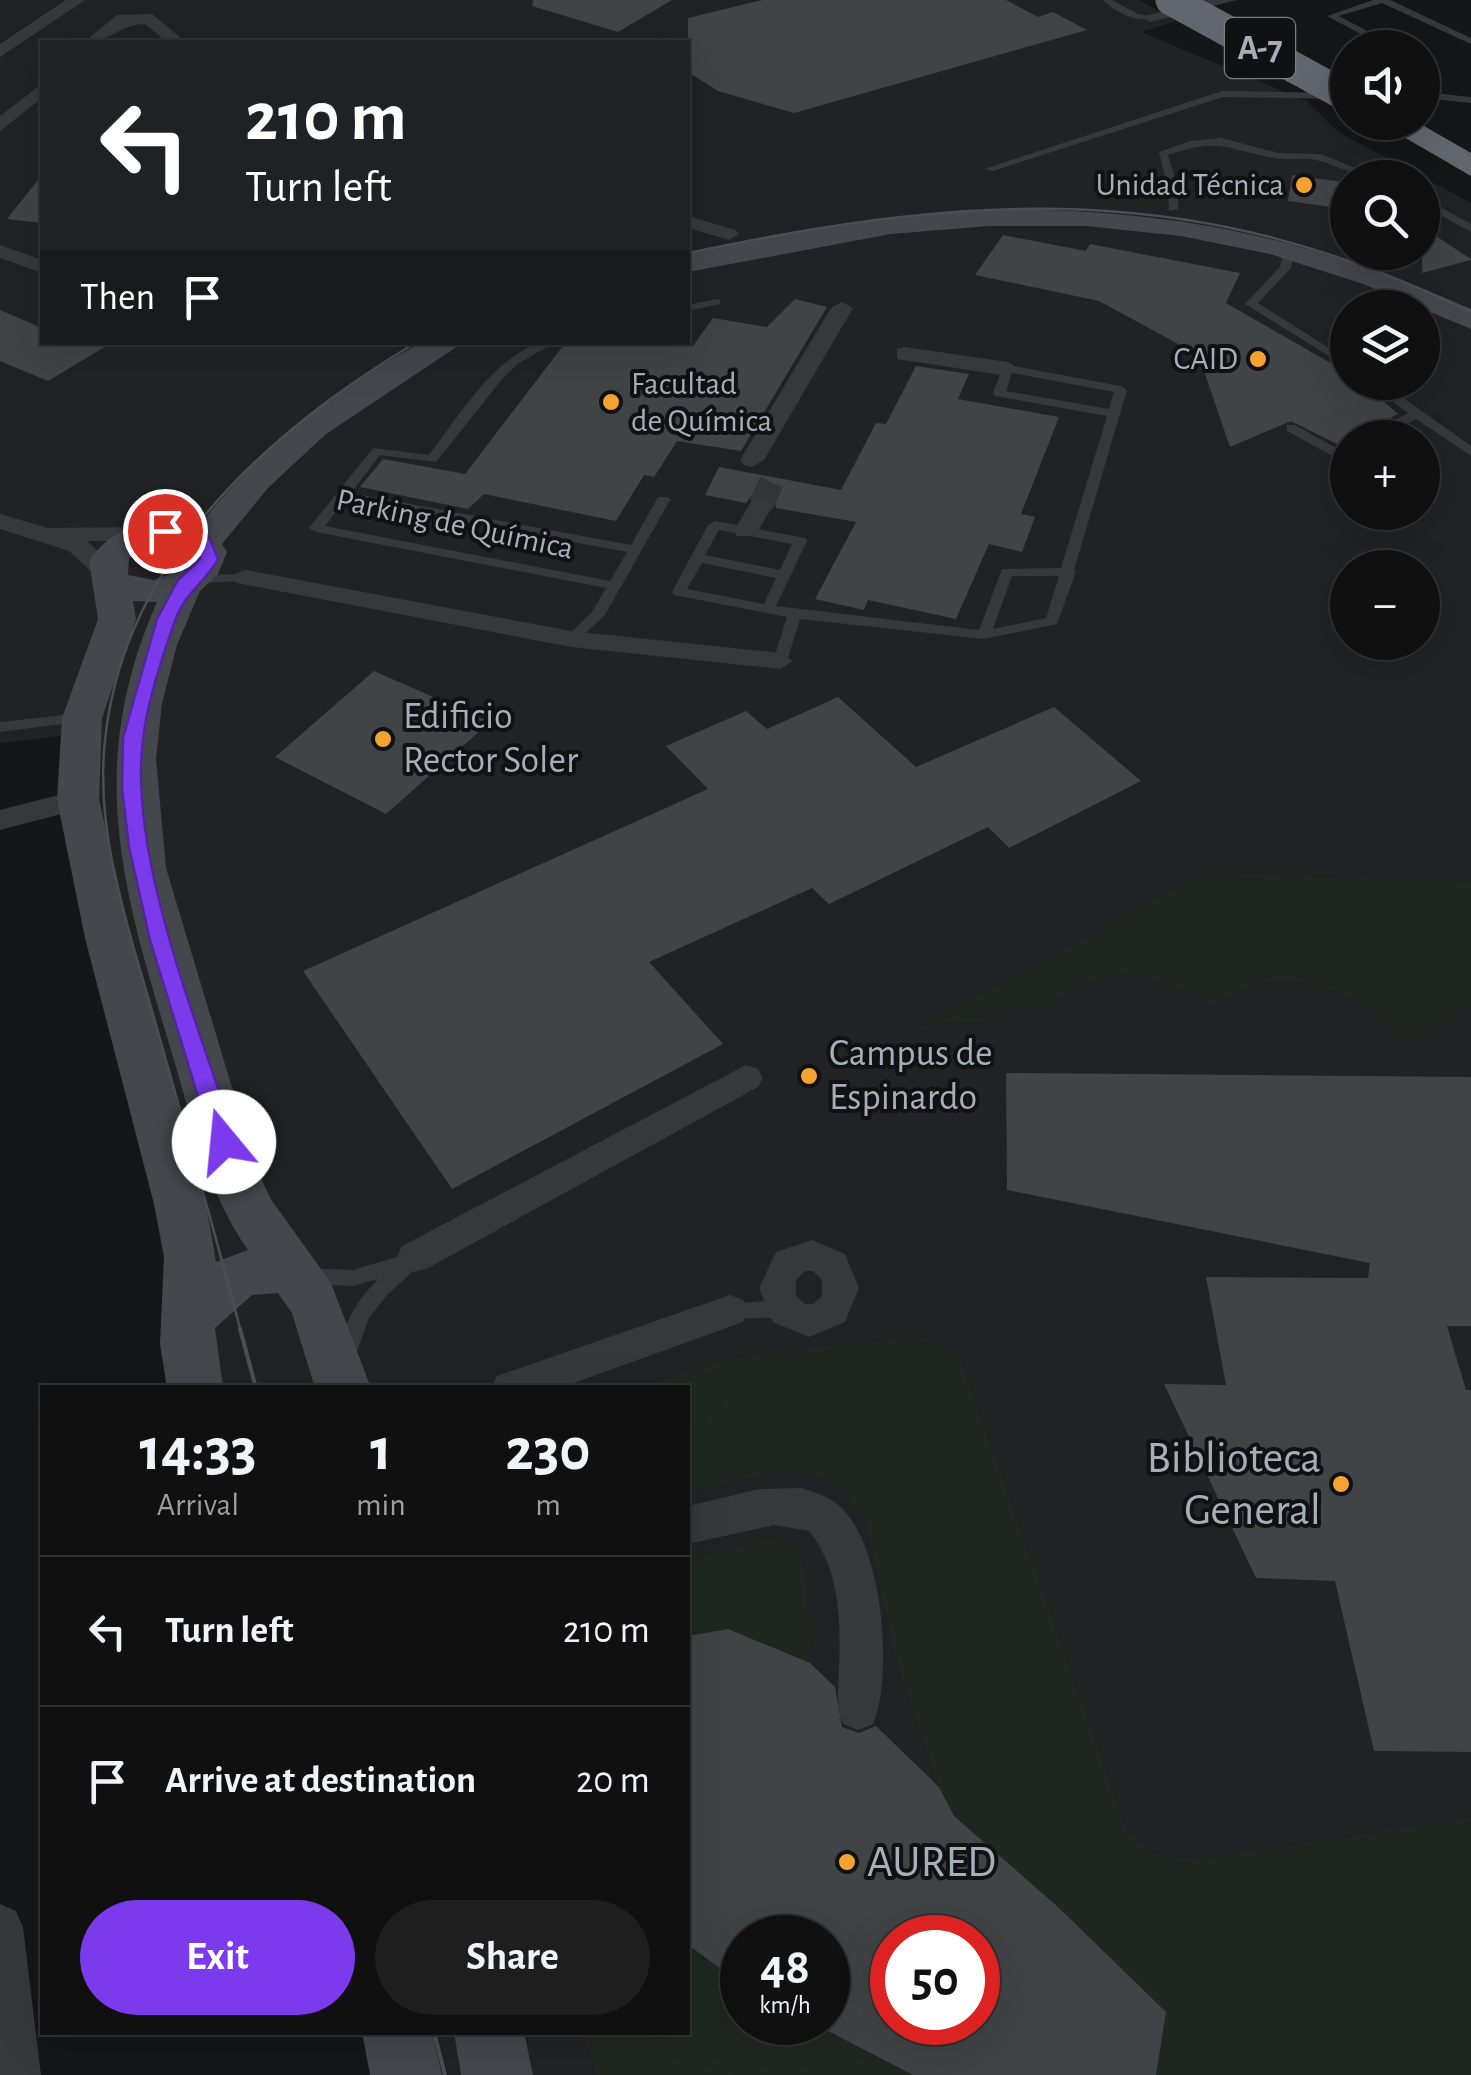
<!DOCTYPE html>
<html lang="en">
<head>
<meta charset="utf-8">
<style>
  :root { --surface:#101011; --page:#1e1e1f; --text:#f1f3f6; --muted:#9c9d9f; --line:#303031; --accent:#7c3aed }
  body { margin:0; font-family:"Alegreya Sans",sans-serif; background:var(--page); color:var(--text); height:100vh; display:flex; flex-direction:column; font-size:38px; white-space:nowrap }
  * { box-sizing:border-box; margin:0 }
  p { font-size:32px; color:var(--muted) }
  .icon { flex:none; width:55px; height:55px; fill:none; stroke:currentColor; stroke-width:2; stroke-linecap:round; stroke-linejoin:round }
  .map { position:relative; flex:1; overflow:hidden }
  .sheet { position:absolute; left:40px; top:1385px; width:650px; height:650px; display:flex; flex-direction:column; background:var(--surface); border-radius:0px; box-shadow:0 10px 40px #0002,0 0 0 2px var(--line) }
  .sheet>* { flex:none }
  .guide { position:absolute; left:40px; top:40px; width:650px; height:305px; border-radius:0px; box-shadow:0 10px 40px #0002,0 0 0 2px var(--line); background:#202124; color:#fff; overflow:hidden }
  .fabs { position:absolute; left:1330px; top:30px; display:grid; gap:20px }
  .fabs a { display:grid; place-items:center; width:110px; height:110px; border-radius:50%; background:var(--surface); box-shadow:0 10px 40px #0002,0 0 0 2px var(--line); font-size:50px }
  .speed { position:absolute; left:720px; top:1915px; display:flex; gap:20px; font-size:50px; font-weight:700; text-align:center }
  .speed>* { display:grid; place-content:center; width:130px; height:130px; border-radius:50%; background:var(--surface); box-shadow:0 10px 40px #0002,0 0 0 2px var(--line); line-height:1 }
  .speed small { font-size:25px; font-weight:400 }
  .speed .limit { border:15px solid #d22; background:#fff; color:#111 }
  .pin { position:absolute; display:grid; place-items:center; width:85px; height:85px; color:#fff; margin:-42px; border:5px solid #fff; border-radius:50%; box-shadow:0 2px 10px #0007 }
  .me { position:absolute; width:110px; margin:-55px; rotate:343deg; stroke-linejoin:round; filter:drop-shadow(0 0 8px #0008) }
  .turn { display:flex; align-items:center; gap:35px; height:210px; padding:0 40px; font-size:45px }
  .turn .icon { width:130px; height:130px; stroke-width:2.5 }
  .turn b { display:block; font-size:70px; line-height:85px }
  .then { display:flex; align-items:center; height:95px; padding:0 40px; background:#0003; gap:20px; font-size:38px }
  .eta { display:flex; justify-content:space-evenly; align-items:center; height:170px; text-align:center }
  .eta b { font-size:60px; font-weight:700; line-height:70px }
  .primary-button { display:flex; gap:20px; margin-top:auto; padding:20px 40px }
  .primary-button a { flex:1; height:115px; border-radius:60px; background:var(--accent); color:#fff; font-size:40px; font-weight:700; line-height:115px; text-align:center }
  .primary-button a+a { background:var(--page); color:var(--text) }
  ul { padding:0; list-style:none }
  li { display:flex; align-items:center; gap:30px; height:150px; padding:0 40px; border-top:2px solid var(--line) }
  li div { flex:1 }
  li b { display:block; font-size:38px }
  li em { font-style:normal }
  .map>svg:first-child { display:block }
</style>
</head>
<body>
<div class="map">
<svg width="1471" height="2075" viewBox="0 0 1471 2075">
  <rect width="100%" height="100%" fill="#151617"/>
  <path fill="#212224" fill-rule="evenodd" d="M0 0H1139L1177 21 1141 32 1306 101 1340 133 1471 203V2075H406L397 2033 688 2032V1388L195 1387 80 734 0 743ZM42 42H688V342H42ZM1348 178H1422V252H1348ZM1348 308H1422V382H1348ZM1348 438H1422V512H1348ZM1348 568H1422V642H1348ZM742 1938H828V2022H742ZM892 1938H978V2022H892Z"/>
  <g fill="#1f2720">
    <path d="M1205 873 1471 881V1005L1447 1019 1433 1033H1399C1352 987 1272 956 1216 1006 1170 982 1126 962 1075 986 1065 990 1052 1005 1043 1007 1016 1013 1013 998 985 1022L952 1021 913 1032Z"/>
    <path d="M915 1336 932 1340 961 1362 1126 1828C1146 1854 1164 1858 1196 1859L1471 1818V2075H1156L1165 2011 1058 1907 954 1816 939 1787 898 1668 865 1520 847 1492 820 1477 788 1470 688 1490V1388H641L736 1357Z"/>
    <path d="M756 1542C769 1542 785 1540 795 1551 811 1568 808 1637 810 1663L728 1629 688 1636V1561Z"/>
    <path d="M688 1945 742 1984V2022L811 2023 913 2075H596L583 2033 688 2032Z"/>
  </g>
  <g fill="#414447" fill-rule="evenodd">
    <path d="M533 0H672L618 32 532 6Z"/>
    <path d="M762 0H1006L1038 17 1053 12 1087 30 794 113 718 91 688 72V18Z"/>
    <path d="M42 175V223L7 219Z"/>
    <path d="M1292 175 1343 182 1339 208 1288 201Z"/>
    <path d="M1422 227 1471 259V260L1422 273Z"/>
    <path d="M1003 235 1086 251 1090 244 1240 273 1226 303 1348 373V382H1362L1398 414 1337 444 1291 421 1230 447 1205 374 1180 345 1099 301 975 275Z"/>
    <path d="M795 299 827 307 741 451 677 441 654 477 644 475 616 521 484 494 468 509 360 487 383 459 465 474 566 342 693 346 713 318 767 327Z"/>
    <path d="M0 310 42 328V342H113L48 381 0 361Z"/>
    <path d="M916 366 969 374 958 399 1059 417 1021 514 1035 517 1022 552 989 544 956 619 868 600 864 610 815 599 856 522 776 508 775 502 763 495 751 496 746 503 705 495 719 467 841 490 876 423 886 424Z"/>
    <path d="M374 671 490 722 386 814 275 757Z"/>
    <path d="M838 697 916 767 1054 707 1141 781 1009 848 988 827 829 904 812 888 649 962 723 1044 452 1189 303 971 708 789 666 746 746 711 767 729Z"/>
    <path d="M1006 1073 1471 1077V1326H1447L1466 1390H1471V1752L1374 1751 1335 1581 1256 1578 1164 1384 1226 1385 1206 1277 1368 1278 1370 1263 1007 1190Z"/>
    <path d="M728 1629 810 1663 835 1687 842 1727 859 1733 876 1726 939 1787 954 1816 1058 1907 1166 2012 1156 2075H913L828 2031V1938H742V1984L688 1945V1636ZM892 1938H978V2022H892Z"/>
  </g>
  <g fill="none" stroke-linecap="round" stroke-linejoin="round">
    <path stroke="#323437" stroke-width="25" stroke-dasharray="25 12" stroke-linecap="butt" d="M761 505 774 477"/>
    <g fill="#36383c" fill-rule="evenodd">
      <path d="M1102 0H1112L1138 14 1154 17C1135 24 1117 12 1102 0Z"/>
      <path d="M1373 0H1390L1471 38V44L1382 3 1339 16 1399 48H1387L1327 16Z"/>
      <path d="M1422 58 1435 65 1430 68 1422 65Z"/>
      <path d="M1222 91 1337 93 1342 96 1337 99 1223 97 993 171 984 169Z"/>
      <path d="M1422 92 1471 97V103L1422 98Z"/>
      <path d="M1222 138 1278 153 1321 154 1380 178C1358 178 1341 167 1320 161 1306 156 1289 161 1274 158 1226 149 1219 137 1168 155L1178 189V209L1169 211 1168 189 1159 152 1190 141Z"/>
      <path d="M1422 197 1471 224V232L1422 205Z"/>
      <path d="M1289 246 1294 249 1291 268 1258 303 1348 360V368L1245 304 1280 267 1284 249Z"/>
      <path d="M716 299 720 300V304L688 311V305Z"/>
      <path d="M539 342H556L519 363 503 378 436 462 380 455 351 493 631 545 658 497H668L670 500 605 615 576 642 571 643 564 639 592 612 606 588 316 532 309 528 373 448 429 455C460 415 489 363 539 342ZM345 500 627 552 610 581 325 526Z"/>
      <path d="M1008 365 1121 386 1127 390 1074 570 1076 572 1057 624 984 639 800 619 787 661 780 666 773 661 787 617 674 595 672 592 708 525 715 521 805 538 807 541 776 606 979 630 1002 569 1061 568 1107 416 995 396 993 393 1002 369ZM1012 373 1114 392 1109 409 1006 391ZM719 530 792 544 780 570 705 555ZM702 563 776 578 764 604 687 589ZM1012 576H1059L1046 618 993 629Z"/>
      <path d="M1366 382H1381L1471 446V456L1416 419 1380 438H1364L1408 413Z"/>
      <path d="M1287 425H1295L1338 449 1348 445V454L1334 457 1287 431Z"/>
      <path d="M246 574 251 575V581L193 583 186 579 193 575Z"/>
      <path d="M81 713 86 715V721L0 732V722Z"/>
      <path d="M415 1249 422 1251 425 1257 422 1263 387 1295 369 1318 353 1362 346 1365 339 1362 336 1356C343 1326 356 1301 378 1279L353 1286 305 1284 298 1282 295 1276 298 1270 305 1268 353 1270 403 1255Z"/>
      <path d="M771 1300 795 1308 798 1314 795 1320C784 1323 779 1319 769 1318 753 1317 738 1321 723 1317L720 1311 723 1305Z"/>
    </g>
    <g fill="#36383c" fill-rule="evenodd">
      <path d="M66 0H85L0 57V44Z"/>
      <path d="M1206 0H1237L1150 22 1142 17Z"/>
      <path d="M152 14 186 42H167L145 24C120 24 109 43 84 42L117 15Z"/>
      <path d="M42 84V98L0 131V116Z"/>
      <path d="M688 216 736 230 739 234 729 240 688 228Z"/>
      <path d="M0 245 42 260V273L0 258Z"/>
      <path d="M842 302 853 308 764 460 752 467 744 465 740 460 831 308Z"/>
      <path d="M905 347 1008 362 1019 369 1008 376 897 359V349Z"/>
      <path d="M761 498 773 505 755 536H737L734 531 752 500Z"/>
      <path d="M0 514 48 528 147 527 159 534 147 541H87L119 572 106 580 97 577 69 551 0 529Z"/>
      <path d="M246 570 571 631 780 653 793 661 780 669 571 647 237 583 233 578 237 573Z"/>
      <path d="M78 790 92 800 88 807 0 830V810Z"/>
      <path d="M746 1065 758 1069 763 1078 758 1087 428 1268 415 1272 402 1268 397 1257 402 1246Z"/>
      <path d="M812 1240 845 1254 859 1288 845 1322 809 1337 773 1322 759 1288 776 1252ZM805 1271H813L822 1280V1296L813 1304H805L796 1296V1280Z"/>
      <path d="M730 1295 743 1300 748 1311 743 1322 560 1388H491L497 1376Z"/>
      <path d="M802 1488C813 1492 828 1496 837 1504 883 1539 894 1675 873 1724L858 1730 843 1724C835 1705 839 1689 839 1669 841 1621 840 1569 809 1531L774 1525 688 1544V1506L759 1489Z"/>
      <path d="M0 1904 16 1911 23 1927 41 2075H0Z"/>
    </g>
    <g fill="#44474c" fill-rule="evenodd">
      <path d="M989 209C1174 209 1301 235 1471 309V329L1363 284 1270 254 1181 236 1086 226H989L891 234 688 272V254C788 232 887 217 989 209Z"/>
      <path d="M423 342H464L326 434 268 488 222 544 227 552 218 574 200 591 177 645 162 703 156 759 166 868 255 1164 270 1198 331 1283 371 1388H315L292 1313 278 1293 252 1295 215 1328 223 1388H167L160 1344 164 1257 154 1204 85 938 57 800 62 718 98 619 89 561C114 524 157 515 199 526 260 448 335 388 423 342ZM159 542C172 542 181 542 190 553L183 569 154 580 128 575 129 558ZM133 601 157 602C83 770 124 894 174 1060 193 1125 208 1193 248 1250L216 1262 206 1204 131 938 99 800 102 718 136 619Z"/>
      <path d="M362 2032H432L442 2075H370Z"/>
      <path d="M454 2032H524L533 2075H461Z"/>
    </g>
    <path fill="#62666e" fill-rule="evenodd" d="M1378 122H1417L1471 153V176Z"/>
    <g stroke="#4b4e53" stroke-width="2.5">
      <path d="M688 253C979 192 1197 179 1471 312"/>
      <path d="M241 1332C214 1229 185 1127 156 1025 132 938 97 845 104 752 117 565 267 431 417 342"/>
    </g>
    <g stroke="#4b4e53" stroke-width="4">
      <path d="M240 1329 256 1388"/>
      <path d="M434 2032 445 2075"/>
    </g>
    <path stroke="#62666e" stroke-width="31" d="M1171 0 1348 97"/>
  </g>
  <path fill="#7c3aed" stroke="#51269a" stroke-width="2.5" d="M165 526 194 530 210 539 218 559C205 583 185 592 175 621 162 657 147 702 143 740 128 858 200 1028 236 1142L224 1151 212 1142 150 940 129 847 122 788 123 738 157 619 178 580 200 559 196 545 159 535 156 531Z"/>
  <g fill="#f4a331" stroke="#101112" stroke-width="4">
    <circle cx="1304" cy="185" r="10"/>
    <circle cx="1258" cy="359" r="10"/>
    <circle cx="611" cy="402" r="10"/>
    <circle cx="383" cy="739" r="10"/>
    <circle cx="809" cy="1076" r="10"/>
    <circle cx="1341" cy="1484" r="10"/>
    <circle cx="847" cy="1862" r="10"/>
  </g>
  <g text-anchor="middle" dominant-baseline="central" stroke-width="8" stroke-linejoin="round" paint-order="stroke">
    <g font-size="32" fill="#a7aeb8" stroke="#101112" text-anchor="end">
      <text x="1284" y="185">Unidad Técnica</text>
      <text x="1238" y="359">CAID</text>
      <text x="631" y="384" text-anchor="start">Facultad<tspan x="631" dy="37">de Química</tspan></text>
    </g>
    <g font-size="32" fill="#a7aeb8" stroke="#101112">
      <text transform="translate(455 524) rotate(12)">Parking de Química</text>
    </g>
    <rect fill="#101112" stroke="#7a7f86" stroke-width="2.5" x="1225" y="18" width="70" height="60" rx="8"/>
    <g font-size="35" font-weight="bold" fill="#a7aeb8">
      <text x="1260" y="48">A-7</text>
    </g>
    <g font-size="38" fill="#a7aeb8" stroke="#101112" text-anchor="start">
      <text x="403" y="717">Edificio<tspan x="403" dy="44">Rector Soler</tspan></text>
      <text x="829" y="1054">Campus de<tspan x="829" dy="44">Espinardo</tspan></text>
    </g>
    <g font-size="45" fill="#a7aeb8" stroke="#101112" text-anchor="end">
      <text x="1321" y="1458">Biblioteca<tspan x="1321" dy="52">General</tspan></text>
      <text x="867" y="1862" text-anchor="start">AURED</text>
    </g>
  </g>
</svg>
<div class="fabs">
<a><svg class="icon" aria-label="sound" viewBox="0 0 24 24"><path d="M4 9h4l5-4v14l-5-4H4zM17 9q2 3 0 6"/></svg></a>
<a><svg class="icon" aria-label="search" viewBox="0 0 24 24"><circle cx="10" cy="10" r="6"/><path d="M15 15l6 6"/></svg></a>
<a><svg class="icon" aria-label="layers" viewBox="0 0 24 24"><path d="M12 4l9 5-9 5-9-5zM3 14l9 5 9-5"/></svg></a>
<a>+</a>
<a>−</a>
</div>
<div class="speed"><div>48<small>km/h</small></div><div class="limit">50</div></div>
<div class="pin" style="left:165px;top:531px;background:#d93025"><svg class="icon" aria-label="arrive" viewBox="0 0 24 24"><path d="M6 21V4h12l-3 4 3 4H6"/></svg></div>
<svg class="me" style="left:224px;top:1142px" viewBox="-20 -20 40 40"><circle r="19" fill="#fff"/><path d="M0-13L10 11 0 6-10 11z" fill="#7c3aed"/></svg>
<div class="guide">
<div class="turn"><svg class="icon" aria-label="left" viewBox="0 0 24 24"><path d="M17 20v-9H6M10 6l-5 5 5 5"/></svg><div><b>210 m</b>Turn left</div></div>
<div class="then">Then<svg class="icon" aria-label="arrive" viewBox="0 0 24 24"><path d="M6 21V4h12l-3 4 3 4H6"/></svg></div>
</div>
<section class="sheet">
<div class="eta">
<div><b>14:33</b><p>Arrival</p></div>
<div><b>1</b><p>min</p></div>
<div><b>230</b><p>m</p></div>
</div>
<ul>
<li><svg class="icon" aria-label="left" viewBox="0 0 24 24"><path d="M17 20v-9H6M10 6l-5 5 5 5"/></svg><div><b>Turn left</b></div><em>210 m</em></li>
<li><svg class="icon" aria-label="arrive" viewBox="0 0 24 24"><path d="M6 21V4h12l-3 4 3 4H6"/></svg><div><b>Arrive at destination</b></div><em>20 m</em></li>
</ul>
<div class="primary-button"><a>Exit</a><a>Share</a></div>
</section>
</div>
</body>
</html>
